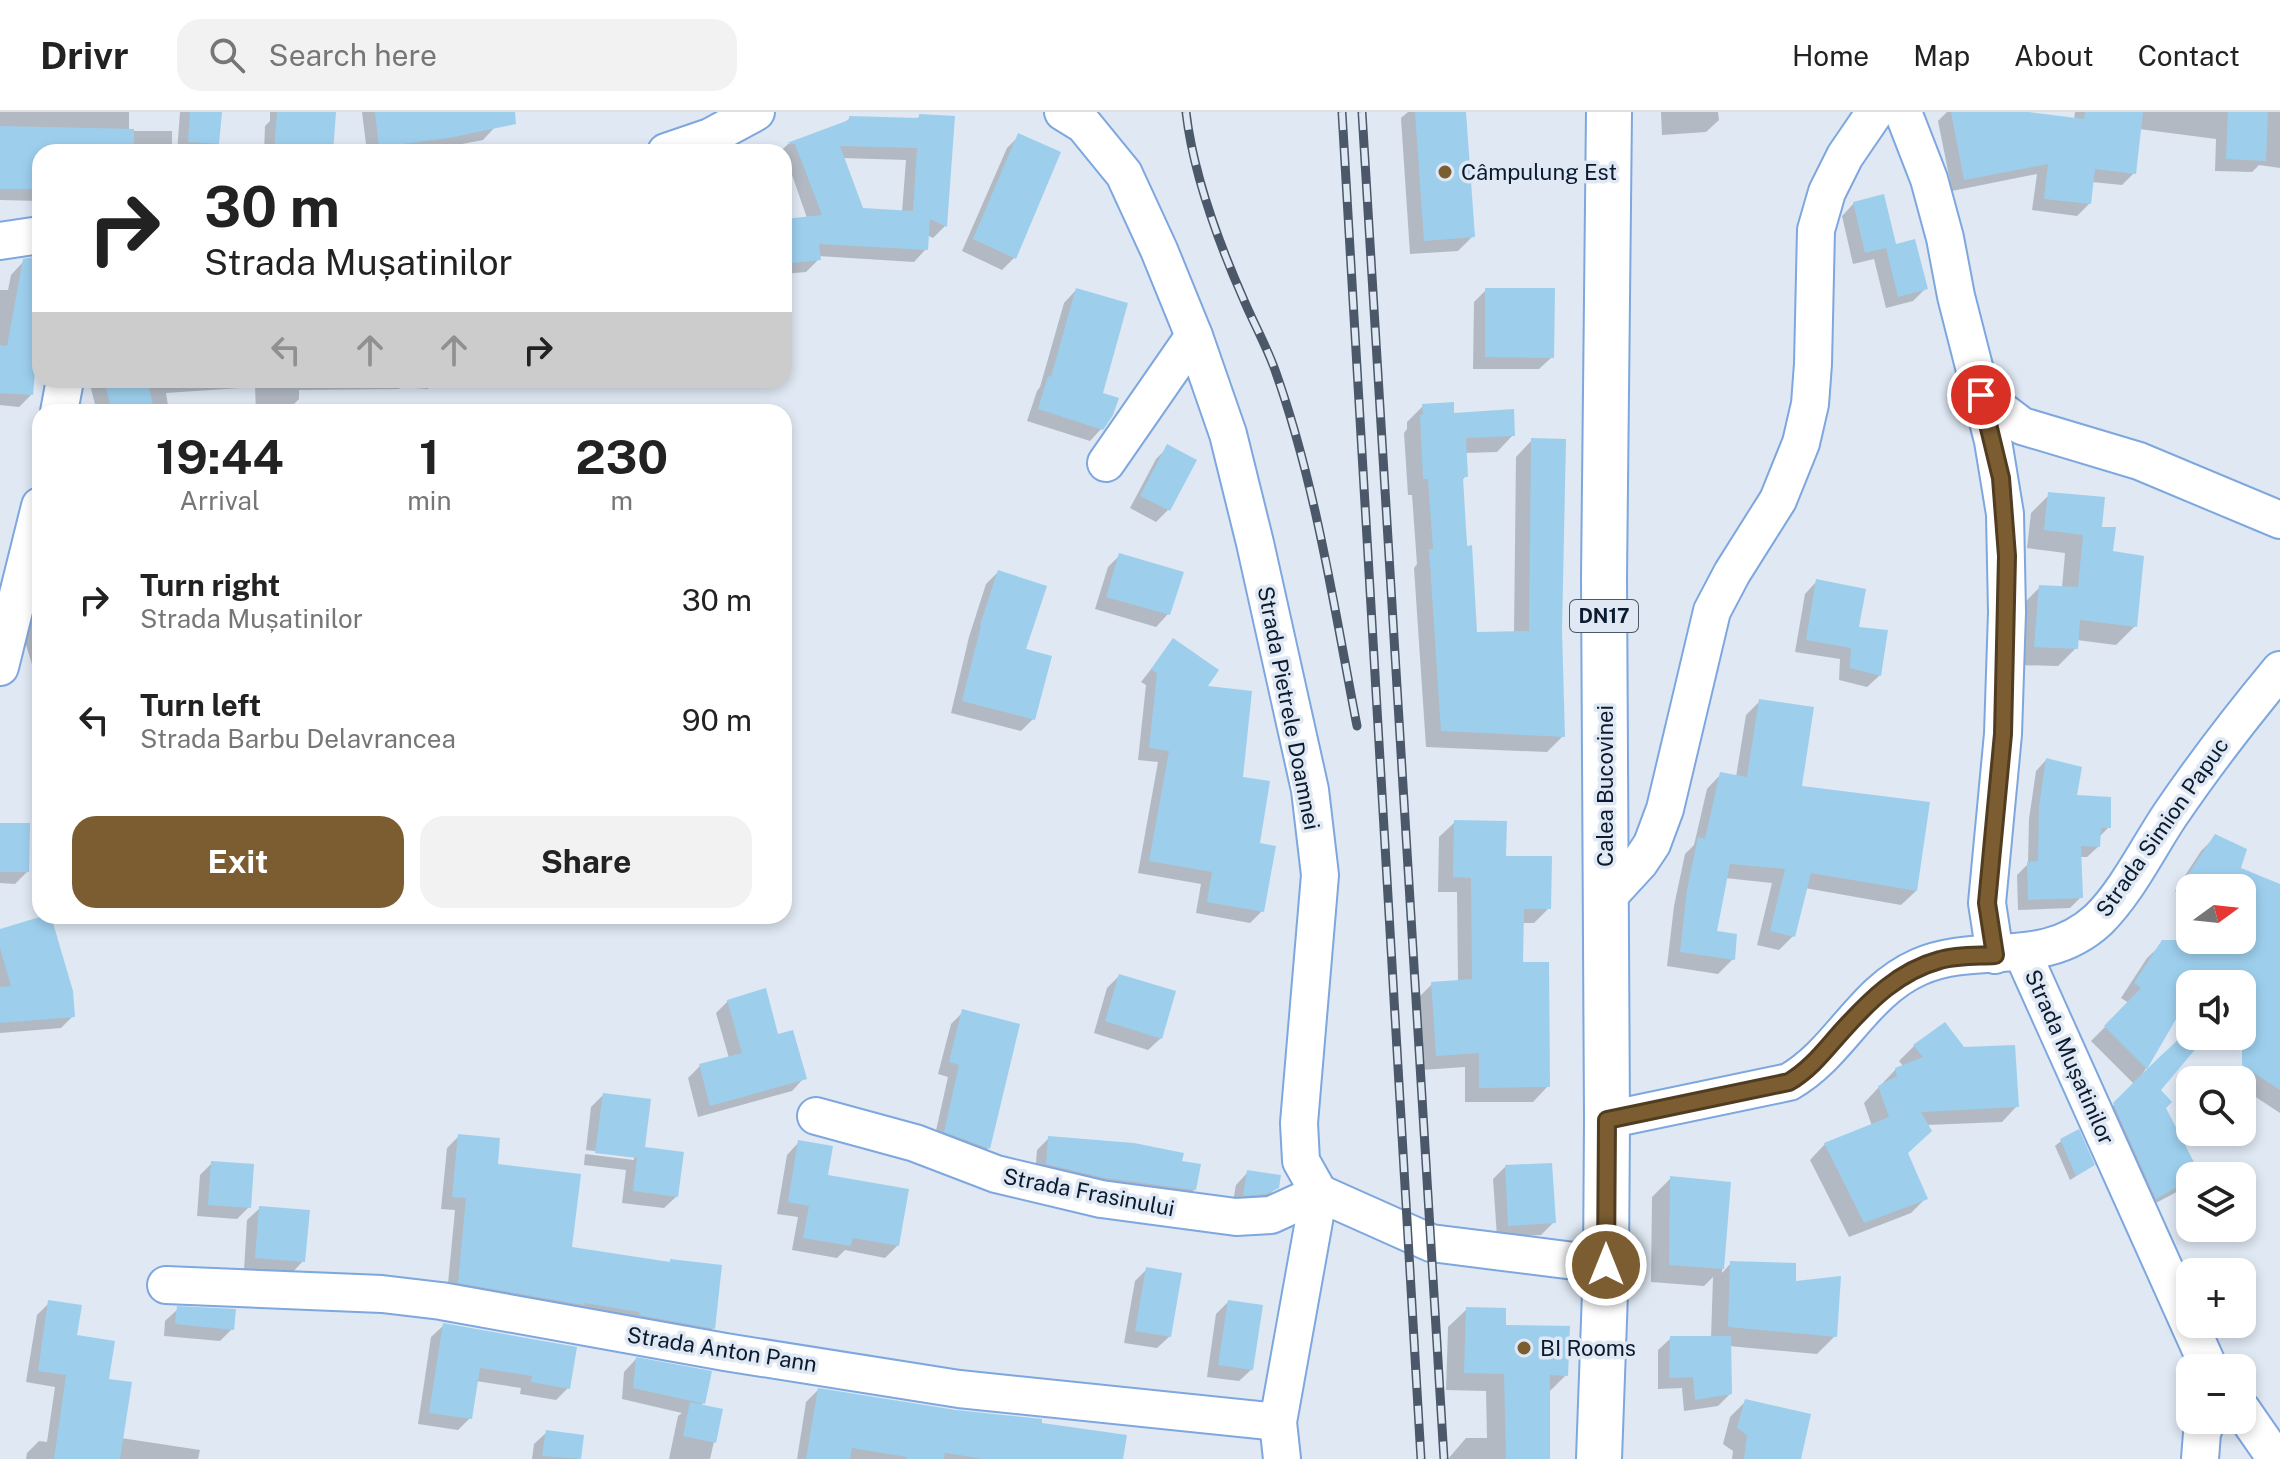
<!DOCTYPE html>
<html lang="en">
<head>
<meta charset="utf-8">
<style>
  :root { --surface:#fff; --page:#f2f2f2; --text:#222; --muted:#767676; --line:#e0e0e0; --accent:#7b5d31 }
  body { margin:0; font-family:"Public Sans",sans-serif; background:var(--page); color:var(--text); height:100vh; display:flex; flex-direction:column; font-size:30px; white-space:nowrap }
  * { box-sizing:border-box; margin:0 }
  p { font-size:26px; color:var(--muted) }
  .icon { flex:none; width:44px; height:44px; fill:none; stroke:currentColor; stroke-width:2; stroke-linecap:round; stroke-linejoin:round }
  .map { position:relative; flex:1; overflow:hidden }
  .details { position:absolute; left:32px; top:292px; width:760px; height:520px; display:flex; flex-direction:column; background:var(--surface); border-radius:24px; box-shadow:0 4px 12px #0003 }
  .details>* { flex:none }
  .guide { position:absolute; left:32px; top:32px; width:760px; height:244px; border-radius:24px; box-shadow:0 4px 12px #0003; background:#fff; color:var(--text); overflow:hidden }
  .needle { width:52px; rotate:75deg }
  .fabs { position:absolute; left:2176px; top:762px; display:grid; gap:16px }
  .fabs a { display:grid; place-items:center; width:80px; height:80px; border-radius:16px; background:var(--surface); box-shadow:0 4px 12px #0003; font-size:40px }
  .pin { position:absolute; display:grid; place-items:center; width:68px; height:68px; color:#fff; margin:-34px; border:4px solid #fff; border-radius:50%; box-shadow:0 2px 8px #0007 }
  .me { position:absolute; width:88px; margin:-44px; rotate:0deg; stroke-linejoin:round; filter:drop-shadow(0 0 6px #0008) }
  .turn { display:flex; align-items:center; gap:28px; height:168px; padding:0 40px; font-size:36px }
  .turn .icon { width:104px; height:104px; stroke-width:2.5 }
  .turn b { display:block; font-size:56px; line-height:68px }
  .lanes { display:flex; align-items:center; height:76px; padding:0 40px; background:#0003; justify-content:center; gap:40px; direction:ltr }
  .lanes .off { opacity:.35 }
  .eta { display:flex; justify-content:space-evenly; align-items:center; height:136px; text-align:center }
  .eta b { font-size:48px; font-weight:700; line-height:56px }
  .primary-button { display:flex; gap:16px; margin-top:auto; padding:16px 40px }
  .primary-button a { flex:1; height:92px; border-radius:24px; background:var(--accent); color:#fff; font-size:32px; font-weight:700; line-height:92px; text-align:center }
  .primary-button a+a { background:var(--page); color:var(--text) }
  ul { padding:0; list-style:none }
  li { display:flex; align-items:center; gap:24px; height:120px; padding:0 40px }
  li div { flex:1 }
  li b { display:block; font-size:30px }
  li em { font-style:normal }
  header { display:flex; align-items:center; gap:48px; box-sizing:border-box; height:112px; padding:0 40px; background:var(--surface); border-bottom:2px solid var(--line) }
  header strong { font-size:38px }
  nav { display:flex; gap:44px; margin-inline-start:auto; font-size:28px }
  .search { width:560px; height:72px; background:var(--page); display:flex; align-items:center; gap:20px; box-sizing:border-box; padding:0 28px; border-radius:24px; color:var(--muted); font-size:30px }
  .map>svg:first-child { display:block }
</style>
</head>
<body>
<header>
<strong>Drivr</strong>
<div class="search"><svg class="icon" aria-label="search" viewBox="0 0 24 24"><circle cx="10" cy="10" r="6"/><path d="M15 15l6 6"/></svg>Search here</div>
<nav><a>Home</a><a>Map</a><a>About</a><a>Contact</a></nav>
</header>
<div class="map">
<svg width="2280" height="1347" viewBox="0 0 2280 1347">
  <rect width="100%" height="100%" fill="#dfe8f3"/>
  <g fill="#0003" fill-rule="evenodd">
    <path d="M0 0H129V19H172V40H40V89L0 88Z"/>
    <path d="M180 0H220L217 32 209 40H177Z"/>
    <path d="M270 0H334L331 40H264L265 14 270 9Z"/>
    <path d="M362 0H492L495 15 483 28 436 37 367 40Z"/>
    <path d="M1408 0H1464L1472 125 1458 139 1410 142 1401 6Z"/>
    <path d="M1661 0H1718L1719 8 1706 20 1662 23Z"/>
    <path d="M1947 0H2014L2074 8 2075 0H2280V56L2259 53 2252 60 2215 59 2216 27 2139 17 2134 61 2122 73 2092 70 2089 92 2077 104 2032 98 2037 62 1952 79 1938 9Z"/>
    <path d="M920 4 952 6 945 114 933 126 927 123 926 137 914 150 818 144V148L806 160 784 162V109L807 106 784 40H780L788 32 843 12 850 6 915 8ZM843 46 906 48 902 100 862 98Z"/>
    <path d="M1019 24 1014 146 1002 158 962 139 1007 36Z"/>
    <path d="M1854 91 1895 135 1925 177 1913 189 1886 196 1874 147 1853 152 1842 104Z"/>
    <path d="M23 150 40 154V223L36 228 31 283 19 295 0 293V178H8L11 163Z"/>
    <path d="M1076 178 1100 283 1102 316 1090 329 1027 309 1037 279 1040 275 1064 191Z"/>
    <path d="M1486 178 1552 245 1539 257H1473L1474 190Z"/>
    <path d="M436 268 428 277 401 275 399 277 299 278V287L287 299 261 300H256L255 275 166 281 169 300H97L89 269Z"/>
    <path d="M1423 294 1513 323 1497 340 1465 341 1466 364 1461 369 1475 522 1514 521 1516 345 1532 328 1560 519 1563 624 1547 640 1426 635 1414 456 1417 452 1412 383H1408L1404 321 1407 317V310Z"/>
    <path d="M1168 335 1194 349 1168 398 1156 410 1130 396 1156 347Z"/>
    <path d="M2049 383 2100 417 2111 441 2135 514 2116 533 2077 528 2076 536 2058 554 2017 553 2022 493 2040 475 2062 476 2065 441 2027 436 2031 401Z"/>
    <path d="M1120 443 1168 502 1156 515 1095 497 1108 455Z"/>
    <path d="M998 460 1023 539 1033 607 1021 619 951 601 969 525 986 472Z"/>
    <path d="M1817 469 1880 563 1867 575 1839 568 1840 547 1795 540 1805 482Z"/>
    <path d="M40 471V557L34 559 22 520 34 507Z"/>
    <path d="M1174 528 1204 576 1240 666 1262 799 1250 811 1196 801 1201 772 1138 761 1158 650 1138 648 1146 573 1141 570Z"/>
    <path d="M1760 589 1800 676 1916 779 1901 793 1805 776 1793 824 1779 838 1757 833 1772 771 1725 766 1714 821 1733 847 1718 862 1667 854 1674 794 1685 742 1694 733 1707 677 1721 662 1736 665 1746 603Z"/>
    <path d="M2046 648 2074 685 2109 715 2099 725V734L2087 745H2080L2081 785 2070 796 2018 798 2017 763 2028 752 2029 707 2036 659Z"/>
    <path d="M1455 710 1504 746 1549 796 1534 811H1522L1521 852 1548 974 1533 990H1465V955L1421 958 1417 887 1432 872 1458 870 1457 780H1438L1439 725Z"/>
    <path d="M0 713 27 760 15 772 0 771Z"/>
    <path d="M2215 725 2239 757 2280 790V1001L2242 976 2259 946 2221 924H2242V872H2190V906L2178 899 2141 965 2158 978 2164 996 2198 1062 2190 1064V1070L2184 1076 2141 1099 2100 1007 2134 972 2091 929 2129 891 2121 886 2147 846 2162 832 2242 828V776H2190V786L2175 779 2201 739Z"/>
    <path d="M0 819 73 904 61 916 0 921Z"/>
    <path d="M1119 864 1161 926 1148 938 1094 921 1107 876Z"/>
    <path d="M728 889 777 924 804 966 792 979 698 1005 688 966 700 954 729 946 716 901Z"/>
    <path d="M963 900 988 1036 976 1048 933 1032 948 965 938 962 951 912Z"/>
    <path d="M1914 934 1964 937 2017 994 2002 1010 1926 1013 1906 1042 1926 1086 1911 1101 1849 1125 1810 1048 1825 1032 1872 1014 1864 991 1896 957 1904 955 1899 949Z"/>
    <path d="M603 983 677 1084 664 1096 622 1091 626 1058 584 1053 585 1042 634 1048V1044L586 1038 591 995Z"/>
    <path d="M459 1024 496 1054 570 1137 668 1152 671 1149 713 1216 701 1228 447 1182 455 1098 441 1097 447 1036Z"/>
    <path d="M1049 1026 1180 1051 1194 1078 1182 1090 1035 1064 1037 1038Z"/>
    <path d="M2061 1029 2086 1058 2070 1068 2055 1034Z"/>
    <path d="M799 1030 826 1064 898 1133 885 1146 845 1138 837 1146 792 1138 798 1105 777 1102 787 1043Z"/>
    <path d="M212 1051 249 1095 237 1107 197 1104 200 1063Z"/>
    <path d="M1505 1055 1554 1110 1541 1123 1497 1125 1493 1067Z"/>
    <path d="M1248 1060 1277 1075 1264 1088 1232 1095 1236 1073Z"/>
    <path d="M1670 1067 1728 1072 1722 1161 1731 1151 1794 1171 1835 1224 1817 1242 1729 1234 1730 1282 1718 1294 1684 1299 1682 1276 1658 1277V1238L1671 1226H1711L1713 1165 1704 1174 1651 1170 1652 1085Z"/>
    <path d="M260 1096 303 1149 291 1162 244 1158 247 1108Z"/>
    <path d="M1147 1157 1170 1224 1157 1236 1124 1231 1135 1169Z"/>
    <path d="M1228 1190 1252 1257 1239 1269 1207 1265 1216 1202Z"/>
    <path d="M49 1191 107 1268 121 1326 200 1338 198 1347H201H26L27 1341 39 1329 47 1330 55 1275 26 1270 37 1203Z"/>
    <path d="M178 1197 232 1217 220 1229 164 1224 165 1209Z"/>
    <path d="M1467 1197 1504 1215 1566 1263 1548 1281 1549 1347H1448L1466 1326H1487L1486 1279 1446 1278 1448 1215Z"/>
    <path d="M444 1213 568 1276 556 1288 520 1282 521 1276 476 1269 470 1306 458 1318 418 1312 431 1225Z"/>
    <path d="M636 1247 703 1291 700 1294 721 1299 710 1347H669L678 1304 682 1301 622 1287 624 1260Z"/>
    <path d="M818 1278 1039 1313 1121 1347H797L806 1290Z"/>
    <path d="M1746 1289 1799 1347H1732L1733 1339 1723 1332 1730 1305Z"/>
    <path d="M547 1320 582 1324 579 1347H532L534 1332Z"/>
  </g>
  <g fill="#9dcfed" fill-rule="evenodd">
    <path d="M190 0H222L219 32 188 30Z"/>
    <path d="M277 0H336L333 40H274Z"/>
    <path d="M375 0H515L516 12 449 26 379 35Z"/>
    <path d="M1415 0H1466L1475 125 1424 129Z"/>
    <path d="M1951 0H2029L2084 7 2085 0H2143L2136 62 2095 57 2091 92 2044 87 2048 52 1964 68Z"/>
    <path d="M2228 0H2268L2266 49 2226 47Z"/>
    <path d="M919 2 955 4 947 115 930 107 928 138 819 132 821 148 784 152V107L822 103 795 32 787 31 849 8V4L919 6ZM840 34 917 36 913 99 863 96Z"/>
    <path d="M0 14 134 17V40H40V77H0Z"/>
    <path d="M1018 21 1061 40 1016 147 973 127Z"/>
    <path d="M1884 82 1896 132 1915 127 1928 177 1898 185 1886 136 1865 141 1853 90Z"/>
    <path d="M40 144V201L33 283 0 281V233L7 234 23 147Z"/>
    <path d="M1076 176 1128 191 1103 281 1119 286 1113 303 1103 318 1038 297 1048 264 1051 265Z"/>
    <path d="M1485 176H1555L1554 246 1485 245Z"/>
    <path d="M104 268H147L155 300H112Z"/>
    <path d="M1454 290V301L1514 297 1515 324 1466 326 1468 365H1463L1467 434 1472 433 1477 520 1529 519 1531 326 1566 327 1562 519 1565 625 1441 619 1429 437H1433L1428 367H1423L1420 303 1423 302 1422 292Z"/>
    <path d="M1167 332 1197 348 1170 399 1140 384Z"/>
    <path d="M2048 380 2105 385 2102 415H2116L2113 439 2144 444 2137 515 2080 508 2078 537 2034 535 2039 473 2078 475 2083 423 2044 418Z"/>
    <path d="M1119 441 1184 460 1170 503 1106 485Z"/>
    <path d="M998 458 1047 474 1026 537 1052 544 1035 608 962 589 981 514 980 513Z"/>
    <path d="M1816 467 1866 477 1859 515 1888 518 1881 564 1850 556 1851 536 1806 528Z"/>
    <path d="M1173 526 1219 558 1208 574 1252 579 1243 665 1270 669 1260 731 1276 734 1264 800 1207 790 1212 760 1149 749 1169 639 1149 636 1157 561 1151 557Z"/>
    <path d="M1759 587 1814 595 1802 674 1930 690 1917 779 1811 761 1795 825 1770 819 1785 757 1730 752 1717 819 1737 822 1735 848 1680 840 1687 778 1698 725 1705 727 1720 660 1747 665Z"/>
    <path d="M2046 646 2082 655 2077 683 2111 685V716H2101L2100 735 2081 734 2083 786 2028 788 2027 750 2038 749 2039 695Z"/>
    <path d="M1454 708 1507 709 1506 744H1552L1551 797H1524L1523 850H1549L1550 975 1479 976V941L1436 944 1431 870 1472 867 1471 766 1453 765Z"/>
    <path d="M0 711H30L29 760H0Z"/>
    <path d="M2215 722 2247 737 2241 756 2280 772V978L2242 953V872H2190V883L2147 957 2185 921 2198 934 2161 978 2172 990 2166 996 2200 1062 2190 1064V1068L2156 1087 2113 991 2147 957 2104 914 2141 876 2134 871 2162 828H2242V776H2211L2187 764Z"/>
    <path d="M43 804H51L73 879 75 905 0 911V875L11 874 0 836V817Z"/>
    <path d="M1119 862 1176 879 1162 927 1105 909Z"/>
    <path d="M766 876 778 922 793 918 807 967 710 994 699 952 742 941 727 888Z"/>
    <path d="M962 897 1020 912 990 1037 944 1020 959 953 949 950Z"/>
    <path d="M1945 910 1964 935 2015 933 2019 995 1921 1000 1932 1019 1908 1041 1928 1087 1864 1111 1824 1031 1889 1005 1878 974 1897 964 1895 956 1923 945 1913 933Z"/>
    <path d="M603 981 651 987 645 1035 684 1040 678 1085 633 1079 637 1046 595 1041Z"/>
    <path d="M2079 1017 2095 1053 2076 1064 2060 1027Z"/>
    <path d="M458 1022 500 1026 498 1052 581 1062 572 1135 670 1150V1147L722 1153 715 1217 639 1203V1200L585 1191 584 1193 458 1171 466 1086 452 1085Z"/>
    <path d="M1048 1024 1134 1031 1184 1041 1182 1049 1201 1052 1196 1078 1105 1066 1046 1052Z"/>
    <path d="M798 1028 833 1034 828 1063 909 1077 899 1134 853 1126 851 1134 803 1126 809 1094 788 1090Z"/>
    <path d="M211 1049 254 1052 251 1096 208 1093Z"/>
    <path d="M1552 1051 1556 1111 1508 1114 1505 1053Z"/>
    <path d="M1247 1058 1281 1063 1279 1076 1266 1082 1243 1084Z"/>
    <path d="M1670 1064 1731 1070 1724 1157 1669 1153Z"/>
    <path d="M259 1094 310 1098 305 1150 255 1146Z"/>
    <path d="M1730 1149 1796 1151V1169L1841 1164 1837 1225 1728 1215Z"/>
    <path d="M1146 1155 1182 1161 1171 1225 1135 1219Z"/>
    <path d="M48 1188 82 1193 77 1223 115 1229 109 1267 132 1270 120 1347H54L66 1263 38 1259Z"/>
    <path d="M1228 1188 1263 1193 1253 1258 1218 1253Z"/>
    <path d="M177 1194 236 1197 234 1218 175 1212Z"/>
    <path d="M1466 1195 1506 1196V1213L1570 1214 1568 1264 1550 1263V1347H1506L1504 1262 1464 1261Z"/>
    <path d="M443 1211 577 1235 570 1277 531 1270 532 1264 480 1256 472 1307 429 1301Z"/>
    <path d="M1670 1224H1731L1732 1282 1695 1288 1693 1265 1669 1266Z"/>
    <path d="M636 1245 712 1259 705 1292 633 1276Z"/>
    <path d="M818 1276 956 1298 1042 1307V1311L1127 1323 1123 1347H984L945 1341 944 1347H906L907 1345 852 1336 850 1347H806Z"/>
    <path d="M1745 1287 1811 1302 1801 1347H1744L1747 1323 1737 1316Z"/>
    <path d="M690 1290 723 1297 716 1331 683 1324Z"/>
    <path d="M546 1318 584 1323 581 1347 542 1344Z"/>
  </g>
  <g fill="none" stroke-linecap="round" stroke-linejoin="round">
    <defs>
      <g id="minor">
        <path d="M1063 0 1084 13 1124 62 1159 138 1194 224 1228 322 1255 431 1310 678 1320 763 1299 1011 1301 1049 1319 1081 1431 1131 1606 1153"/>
        <path d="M1903 0 1929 67 1945 126 1956 184 1993 329 2005 402 2007 500 2003 622 1987 791 1995 843"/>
        <path d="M666 40 710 25 756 0"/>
        <path d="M0 129 40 123"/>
        <path d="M1981 283 2022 314 2139 349 2280 408"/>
        <path d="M59 300 65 268"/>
        <path d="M1106 351 1194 224"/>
        <path d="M0 555 40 394"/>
        <path d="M1606 787 1640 750 1652 732 1665 697 1712 499 1732 461 1778 388 1801 331 1810 292 1813 252 1816 118 1827 80 1845 44 1875 0"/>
        <path d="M2022 840 2209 1256"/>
        <path d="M816 1004 915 1031 996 1062 1101 1087 1236 1105 1271 1103 1319 1081"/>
        <path d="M1607 1008 1789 970C1840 941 1862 880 1919 855 1978 829 2044 858 2098 808 2126 781 2148 736 2170 703 2204 653 2241 605 2280 558"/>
        <path d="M166 1173 382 1182 441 1189 725 1240 959 1277 1278 1310"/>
        <path d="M2242 1298 2276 1347"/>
        <path d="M1282 1347 1278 1310 1319 1081"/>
        <path d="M2200 1347 2202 1321 2207 1308"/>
      </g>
      <path id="highway" d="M1599 1347 1606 1153 1607 1008 1604 466 1609 0"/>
    </defs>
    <use href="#minor" stroke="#7da7de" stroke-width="40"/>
    <use href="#highway" stroke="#7da7de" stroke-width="48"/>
    <use href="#minor" stroke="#fff" stroke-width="36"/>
    <use href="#highway" stroke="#fff" stroke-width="44"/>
    <defs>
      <g id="rail">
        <path d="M1186 0C1193 61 1218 129 1243 186 1253 210 1266 233 1275 258 1316 373 1334 495 1357 614"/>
        <path d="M1342 0 1421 1347"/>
        <path d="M1362 0 1444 1347"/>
      </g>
    </defs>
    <use href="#rail" stroke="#4a586a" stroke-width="9"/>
    <use href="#rail" stroke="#dfe8f3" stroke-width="6" stroke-dasharray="18" stroke-linecap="butt"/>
  </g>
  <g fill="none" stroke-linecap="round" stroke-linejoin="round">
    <defs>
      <path id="route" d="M1606 1153 1607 1008 1789 970C1811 957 1825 938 1842 919 1870 888 1899 859 1940 848 1957 843 1977 844 1995 843L1987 791 2003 622 2007 444 2001 366 1981 283"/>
    </defs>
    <use href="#route" stroke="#503c20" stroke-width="20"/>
    <use href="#route" stroke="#7b5d31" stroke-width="14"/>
  </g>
  <g fill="#7b5d31" stroke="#dfe8f3" stroke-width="3">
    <circle cx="1445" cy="60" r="8"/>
    <circle cx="1524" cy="1236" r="8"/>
  </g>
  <g text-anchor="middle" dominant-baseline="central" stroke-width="7" stroke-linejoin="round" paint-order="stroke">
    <rect fill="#dfe8f3" stroke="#4a586a" stroke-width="2" x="1570" y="488" width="68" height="32" rx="6"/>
    <g font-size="20" font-weight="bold" fill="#0a1a2f">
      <text x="1604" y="504">DN17</text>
    </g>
    <g font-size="22" fill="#0a1a2f" stroke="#dfe8f3" text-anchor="start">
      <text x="1461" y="60">Câmpulung Est</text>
      <text x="1540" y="1236">BI Rooms</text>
    </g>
    <g font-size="22" fill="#0a1a2f" stroke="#dfe8f3">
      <text transform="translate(1289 596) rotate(79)">Strada Pietrele Doamnei</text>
      <text transform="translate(1605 674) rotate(-90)">Calea Bucovinei</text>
      <text transform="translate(2162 715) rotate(-55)">Strada Simion Papuc</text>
      <text transform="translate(2070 945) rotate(66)">Strada Mușatinilor</text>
      <text transform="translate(1089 1080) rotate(11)">Strada Frasinului</text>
      <text transform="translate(722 1237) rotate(9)">Strada Anton Pann</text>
    </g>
  </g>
</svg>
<div class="fabs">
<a><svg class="needle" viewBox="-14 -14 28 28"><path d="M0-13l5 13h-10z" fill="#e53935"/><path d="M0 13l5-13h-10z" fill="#767676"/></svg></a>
<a><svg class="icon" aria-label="sound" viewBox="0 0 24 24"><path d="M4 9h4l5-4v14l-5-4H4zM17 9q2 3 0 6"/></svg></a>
<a><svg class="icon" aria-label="search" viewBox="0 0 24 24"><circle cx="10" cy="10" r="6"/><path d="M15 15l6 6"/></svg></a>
<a><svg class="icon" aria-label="layers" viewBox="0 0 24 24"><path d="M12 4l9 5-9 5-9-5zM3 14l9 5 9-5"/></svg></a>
<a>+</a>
<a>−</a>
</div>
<div class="pin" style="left:1981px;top:283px;background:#d93025"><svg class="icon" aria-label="arrive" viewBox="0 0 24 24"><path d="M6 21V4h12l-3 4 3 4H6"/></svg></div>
<svg class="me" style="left:1606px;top:1153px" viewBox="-20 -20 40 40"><circle r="17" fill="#7b5d31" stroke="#fff" stroke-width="3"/><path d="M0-11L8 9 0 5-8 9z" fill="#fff"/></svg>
<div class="guide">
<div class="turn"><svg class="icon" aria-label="right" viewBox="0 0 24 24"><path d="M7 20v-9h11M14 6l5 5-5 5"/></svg><div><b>30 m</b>Strada Mușatinilor</div></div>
<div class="lanes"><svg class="icon off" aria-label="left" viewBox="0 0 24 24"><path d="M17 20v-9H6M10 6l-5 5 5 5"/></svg><svg class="icon off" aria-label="ahead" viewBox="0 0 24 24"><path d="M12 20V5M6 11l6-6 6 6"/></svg><svg class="icon off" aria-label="ahead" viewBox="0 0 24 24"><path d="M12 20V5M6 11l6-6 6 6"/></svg><svg class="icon" aria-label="right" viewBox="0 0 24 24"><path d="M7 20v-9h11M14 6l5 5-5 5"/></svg></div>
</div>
<section class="details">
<div class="eta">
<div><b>19:44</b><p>Arrival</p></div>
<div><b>1</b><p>min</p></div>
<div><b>230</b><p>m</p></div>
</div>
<ul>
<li><svg class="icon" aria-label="right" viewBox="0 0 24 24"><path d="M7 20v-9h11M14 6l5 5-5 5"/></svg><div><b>Turn right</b><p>Strada Mușatinilor</p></div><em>30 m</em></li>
<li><svg class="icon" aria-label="left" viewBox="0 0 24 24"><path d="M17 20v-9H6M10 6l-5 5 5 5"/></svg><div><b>Turn left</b><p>Strada Barbu Delavrancea</p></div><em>90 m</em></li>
</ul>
<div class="primary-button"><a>Exit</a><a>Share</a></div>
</section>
</div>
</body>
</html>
